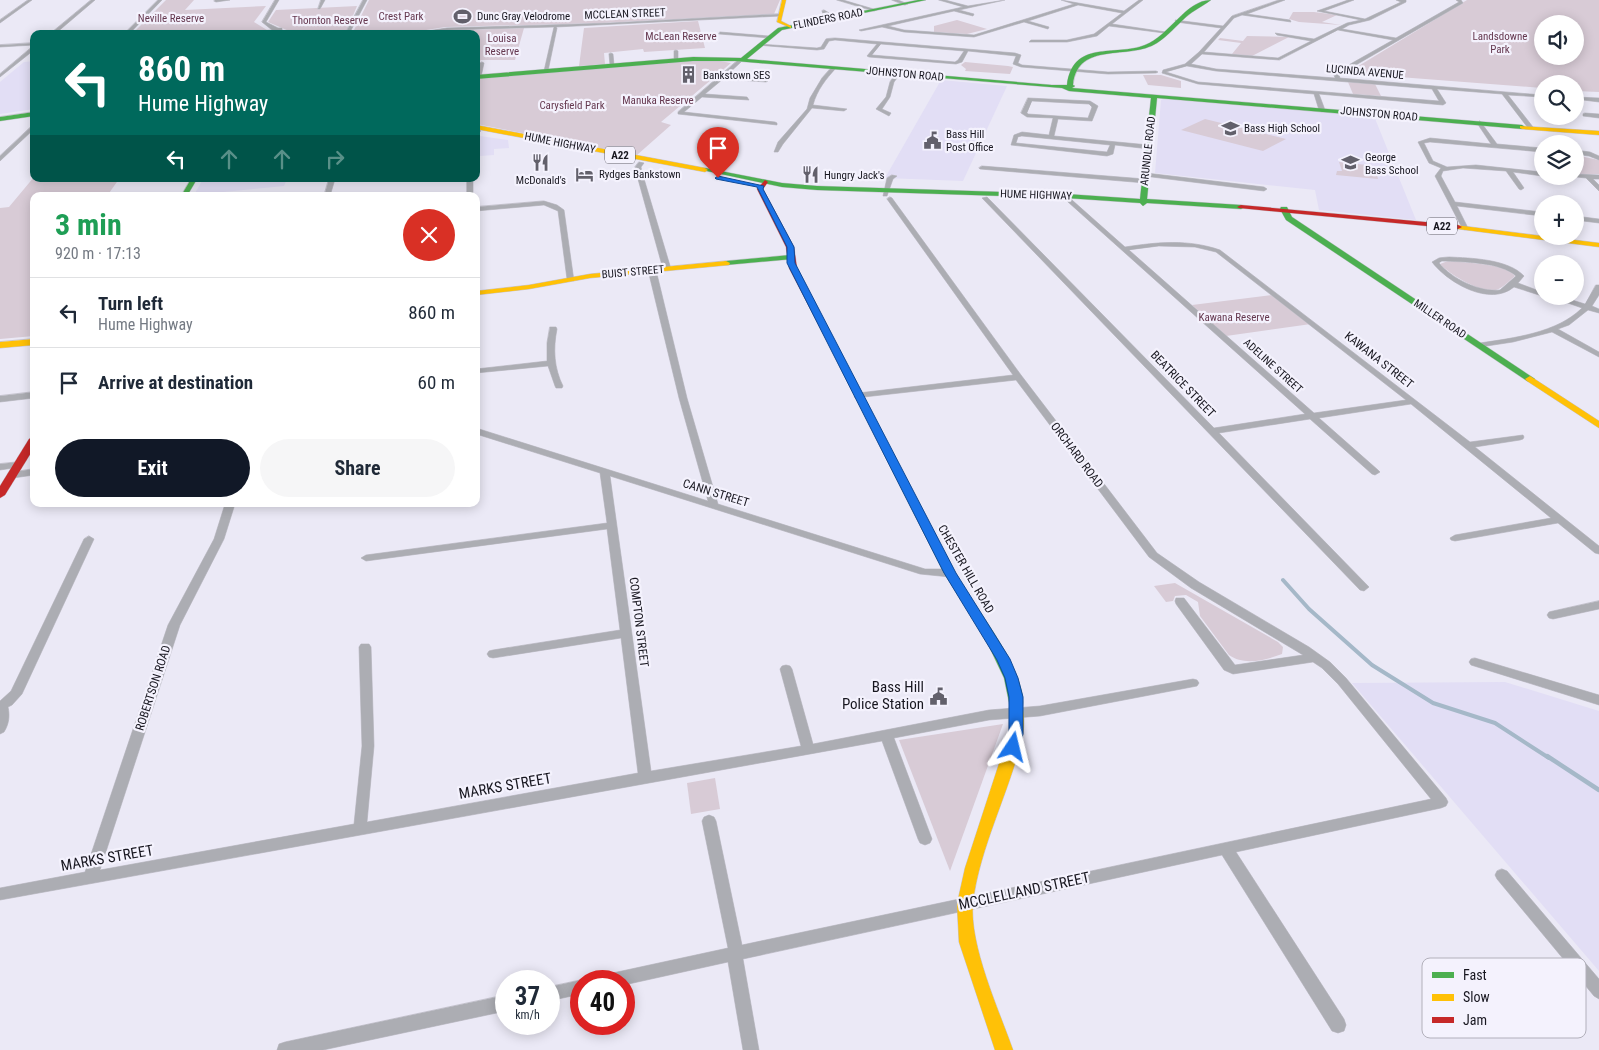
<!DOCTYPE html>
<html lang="en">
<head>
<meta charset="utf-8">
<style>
  :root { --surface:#fff; --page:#f6f6f7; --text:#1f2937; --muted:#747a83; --line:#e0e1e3; --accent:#111827 }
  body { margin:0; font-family:"Roboto Condensed",sans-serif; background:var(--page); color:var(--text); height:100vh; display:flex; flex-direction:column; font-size:19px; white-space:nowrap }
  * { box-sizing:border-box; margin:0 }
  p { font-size:16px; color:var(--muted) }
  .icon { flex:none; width:28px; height:28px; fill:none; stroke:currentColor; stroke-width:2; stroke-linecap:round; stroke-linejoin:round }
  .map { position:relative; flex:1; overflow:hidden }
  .details { position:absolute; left:30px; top:192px; width:450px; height:315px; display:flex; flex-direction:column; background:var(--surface); border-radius:10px; box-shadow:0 2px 12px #0003 }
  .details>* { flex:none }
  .top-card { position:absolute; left:30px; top:30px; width:450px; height:152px; border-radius:10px; box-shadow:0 2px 12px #0003; background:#00695c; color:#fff; overflow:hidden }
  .fabs { position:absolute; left:1534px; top:15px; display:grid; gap:10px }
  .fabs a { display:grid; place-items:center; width:50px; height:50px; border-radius:50%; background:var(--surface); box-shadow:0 2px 12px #0003; font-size:25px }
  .speed { position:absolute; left:495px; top:970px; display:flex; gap:10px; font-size:25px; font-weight:700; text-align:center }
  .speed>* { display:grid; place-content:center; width:65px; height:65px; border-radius:50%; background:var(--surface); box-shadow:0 2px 12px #0003; line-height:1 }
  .speed small { font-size:12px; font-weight:400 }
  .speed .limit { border:8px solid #d22; background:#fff; color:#111 }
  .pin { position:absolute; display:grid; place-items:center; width:42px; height:42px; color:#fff; margin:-51px -21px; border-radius:50% 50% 50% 0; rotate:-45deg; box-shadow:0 0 5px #0007 }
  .pin .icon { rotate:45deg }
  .me { position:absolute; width:55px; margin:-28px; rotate:10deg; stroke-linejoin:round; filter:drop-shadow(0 0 4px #0008) }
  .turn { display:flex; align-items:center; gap:18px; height:105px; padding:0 25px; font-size:22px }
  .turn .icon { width:65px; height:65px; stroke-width:2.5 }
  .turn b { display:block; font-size:35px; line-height:42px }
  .lanes { display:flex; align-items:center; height:48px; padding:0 25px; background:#0003; justify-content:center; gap:25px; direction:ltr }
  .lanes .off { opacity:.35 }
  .round { display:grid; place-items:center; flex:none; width:52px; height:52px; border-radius:26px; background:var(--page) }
  .summary { display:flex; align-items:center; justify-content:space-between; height:85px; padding:0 25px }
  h1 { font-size:30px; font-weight:700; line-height:38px; color:#1e9e55 }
  .cta { display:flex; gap:10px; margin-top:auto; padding:10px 25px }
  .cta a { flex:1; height:58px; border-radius:30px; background:var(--accent); color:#fff; font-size:20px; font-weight:700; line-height:58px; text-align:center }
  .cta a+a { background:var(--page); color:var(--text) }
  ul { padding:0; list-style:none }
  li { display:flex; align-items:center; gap:15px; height:70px; padding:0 25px; border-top:1px solid var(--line) }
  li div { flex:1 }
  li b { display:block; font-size:19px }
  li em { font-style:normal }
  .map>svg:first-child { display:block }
</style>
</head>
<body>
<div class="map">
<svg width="1599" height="1050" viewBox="0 0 1599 1050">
  <rect width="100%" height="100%" fill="#ebe9f6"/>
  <g fill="#e2def5">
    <path d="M34 61V109L0 114V82L24 62Z"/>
    <path d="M941 80 1007 86 963 181 885 178Z"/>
    <path d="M1163 99 1374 116 1416 220 1319 210 1315 190 1155 173 1161 100Z"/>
    <path d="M480 136 508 140 509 148 494 149V155L480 156Z"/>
    <path d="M203 179H287L284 186 194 195Z"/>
    <path d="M1505 682 1599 711V971L1352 683Z"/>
  </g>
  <g fill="#d8cbd6" fill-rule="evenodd">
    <path d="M166 0H194L185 10 266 6 254 22 267 30 197 34H132Z"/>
    <path d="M369 0H780L774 14 604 23 445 27 401 34H352Z"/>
    <path d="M1467 0H1599V92L1575 91V84H1542V88L1347 73ZM1542 24H1575V56H1542Z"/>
    <path d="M357 6 347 30 342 34H296L268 22 276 10Z"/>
    <path d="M1293 12H1314L1337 15 1322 22 1341 25 1299 22 1289 19Z"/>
    <path d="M957 20 987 29 967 34 934 32V26Z"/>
    <path d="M698 21 705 48 644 52 643 49 604 53 605 64 579 66 584 28Z"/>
    <path d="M524 28 515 60H481L476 63V34H417L434 31Z"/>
    <path d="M1247 36 1289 37 1252 56 1232 54 1241 43 1218 40 1220 38 1243 41Z"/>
    <path d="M714 60 731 63 661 122 671 125 637 155 476 124V79L679 61Z"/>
    <path d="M965 62 1008 66 1013 67 1010 74 965 71 966 69 961 65Z"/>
    <path d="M1143 75H1161L1181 81V88L1148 85Z"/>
    <path d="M1348 82 1375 84 1381 96 1353 94Z"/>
    <path d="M1205 119 1286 139 1263 151 1181 130Z"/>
    <path d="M1575 155 1599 160V174H1575Z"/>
    <path d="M1339 162 1367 165 1368 167 1371 168 1374 174 1377 175 1378 179 1336 175 1337 171H1342Z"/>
    <path d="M34 177V179H119L107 196H34V336L0 339V208L9 207Z"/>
    <path d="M1448 261C1465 263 1505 263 1515 276 1510 280 1503 288 1496 290 1482 294 1449 274 1440 264Z"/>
    <path d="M1273 295 1311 324 1226 336 1192 305Z"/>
    <path d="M1175 583 1278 642 1283 647 1282 654C1266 660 1244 666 1229 655L1200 616 1198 602 1186 595 1175 596 1173 601 1166 602 1154 586Z"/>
    <path d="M1003 724 950 871 899 740Z"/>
    <path d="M715 778 720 809 691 814 687 783Z"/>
  </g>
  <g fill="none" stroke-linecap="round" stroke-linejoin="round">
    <path stroke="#a5b8c8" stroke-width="4" d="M1283 580 1309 609 1372 665 1433 703 1495 723 1549 758"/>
    <path stroke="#a5b8c8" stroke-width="4.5" d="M1547 756 1599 790"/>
    <defs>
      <g id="street">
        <path d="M28 0H32L0 23V20Z"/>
        <path d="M91 0H95L55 34H50Z"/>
        <path d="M158 0H162L129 34H124Z"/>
        <path d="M215 0H230L216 2 214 1Z"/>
        <path d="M275 0H279L266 22 278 28H282V30L289 34H283L278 31 249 34H222L272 30 262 22Z"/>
        <path d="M321 0H325L320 9H318Z"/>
        <path d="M363 0H367L349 34H345Z"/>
        <path d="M837 0H843L877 10 874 11Z"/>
        <path d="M892 0H898L908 4 905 5Z"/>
        <path d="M939 0H945L968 6 1005 0 959 10 974 14 973 16 954 11 888 26 904 30 974 35 1074 4 1061 0 1124 11 1139 0H1143L1112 24 1166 32 1164 33 1109 26 1097 36 1067 42H1029L1031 40H1067L1094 34 1122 13 1078 5 1028 21 1049 27 1048 29 1024 22 974 37 904 32 882 27 861 31 859 30 963 7Z"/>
        <path d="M1279 0H1285L1247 14 1290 20 1291 22 1242 15 1234 18 1204 52 1278 58 1311 41 1277 35 1275 33 1314 39 1347 23 1361 20 1317 11 1348 0H1354L1324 11 1365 19 1401 2 1396 0H1406V2L1370 20 1349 25 1342 29 1396 38 1459 2 1456 0H1461L1463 3 1342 73 1339 75 1340 78 1542 95V97L1508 95 1533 127 1528 128 1502 94 1437 89 1446 103 1443 105 1319 94 1325 110 1322 112 1319 110 1314 94 1198 84 1162 73 1163 70 1185 64 1199 52 1221 28 1176 22 1175 20 1223 26 1232 16ZM1338 30 1393 40 1338 71 1334 75 1335 78 1216 69 1191 64 1202 54 1279 60ZM1187 66 1216 71 1432 89 1439 101 1198 82 1166 72Z"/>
        <path d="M824 10 838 18 835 19 823 14 822 11Z"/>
        <path d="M780 14 781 16 556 27 557 28 548 71 546 72 544 71 554 27 447 30 408 34 447 28 610 23Z"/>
        <path d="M720 32 769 36 771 37 769 38 719 34Z"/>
        <path d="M835 38 1015 53 1021 55 1018 63 1022 65 1108 72 1156 71 1158 72 1156 73 1108 74 1021 67 1013 64 1016 56 968 51 962 62 956 64 869 57 867 56 877 44 835 40 829 41 824 49 817 50 757 45 759 44 817 48 821 47 826 39ZM881 44 964 51 958 60 955 62 872 55Z"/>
        <path d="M34 43V45L0 47V45Z"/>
        <path d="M32 47H34V50L0 77V74Z"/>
        <path d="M676 50 678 51V60L676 61 674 60V51Z"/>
        <path d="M611 53 613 54 614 65 612 66 610 65 609 54Z"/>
        <path d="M737 61 741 62 726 76 768 81 766 82 723 79 705 94 747 97 749 100 702 97 684 112 775 122 777 123V125L678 114V112Z"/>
        <path d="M482 62 484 63 481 77 479 78 477 77 480 63Z"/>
        <path d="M832 67 836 68C826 79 817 90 813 105L847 109 844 111 812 108 783 144 778 152H774L778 142 807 109 810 98 822 78Z"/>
        <path d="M896 73 900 74 894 82 890 97 882 109 891 113 889 116 876 109 886 97 890 82Z"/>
        <path d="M1575 97 1599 98V102L1575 99Z"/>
        <path d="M1028 98 1090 101 1098 106 1092 121 1058 119 1054 136 1149 145 1152 147 1149 149 1115 145 1113 154 1107 156 1011 145 1014 135 1022 132 1049 135 1053 118 1027 117 1021 113ZM1032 101 1089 104 1092 107 1088 118 1028 114 1027 113ZM1022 136 1110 145 1107 152 1016 143 1018 137Z"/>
        <path d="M1585 113 1599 114V118L1583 116V114Z"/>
        <path d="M1480 121 1497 144 1542 148V152L1430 142 1424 143 1433 161 1447 167 1476 165 1542 172V176L1513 172 1524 188 1521 190 1519 189 1506 171 1463 168 1443 171 1441 176 1455 202 1542 212V216L1457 206 1468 228 1465 230 1462 228 1435 176 1441 168 1429 163 1418 142 1430 138 1491 144 1477 123Z"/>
        <path d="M34 124V129L0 161V156Z"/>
        <path d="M476 130H480L481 131 476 134Z"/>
        <path d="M1575 150 1590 152 1599 156V160L1589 156 1575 154Z"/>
        <path d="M639 162 644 163 641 167 642 172 671 269 669 270 663 269 636 172 635 167Z"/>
        <path d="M982 166 1145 179 1148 181 1145 183 980 169 979 168Z"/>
        <path d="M1146 173 1264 187 1267 189 1264 191 1144 176 1143 175Z"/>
        <path d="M1575 174 1599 175V179H1593L1599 185V191L1586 178 1567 176H1575Z"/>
        <path d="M892 175 897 176 893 179 887 196H883L887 178Z"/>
        <path d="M329 179H335L330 196H324Z"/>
        <rect x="467" y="179" width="6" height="17"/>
        <path d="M1065 195H1069L1072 200 1125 247C1158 242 1188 239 1220 250L1470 442 1523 435 1524 437 1523 439 1520 440 1475 447 1599 546V554L1595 553 1558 523 1455 541 1451 540 1450 538 1455 535 1551 518 1411 404 1319 418 1378 470 1380 472 1375 475 1372 474 1310 419 1219 433 1369 587 1364 591 1360 590 982 198 987 197 1214 428 1305 414 1068 202 1064 196ZM1159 246 1195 247 1216 252 1406 400 1314 413 1129 250Z"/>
        <path d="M890 197 892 198 1021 375 1157 553 1199 582 1309 647 1330 662 1346 678 1446 798 1448 802 1446 806 1441 808 1236 852 1344 1019 1346 1025 1344 1031 1338 1033 1332 1031 1222 855 743 959 759 1050H743L728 962 624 985V981H600L603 976 608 974 728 948 702 821 704 817 709 815 714 817 716 821 742 945 1431 799 1338 684 1322 668 1313 662 1233 674 1224 670 1176 604 1175 601 1176 598H1184L1235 665 1303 655 1191 588 1149 557 1016 380 855 398 854 396 858 393 1013 375 887 199Z"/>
        <path d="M544 201 557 205 564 210 574 281 567 279 558 211 544 205 476 211V207Z"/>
        <path d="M1575 216 1599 219V223L1575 220Z"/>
        <path d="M1449 257C1471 258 1508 259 1524 276L1518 283 1542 292V296L1514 287C1490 307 1448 283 1432 262L1439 258ZM1442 261C1463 262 1501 262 1516 276L1500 290C1479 292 1452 279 1439 263Z"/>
        <path d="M652 268 656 270 687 398 718 504 925 569H950L955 573 950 577 920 574 610 476 651 771 801 746 780 669 782 666 786 665 790 666 792 669 813 744 989 710 1040 706 1193 679 1197 680 1199 683 1197 686 1040 716 989 720 894 738 932 839 930 843 925 845 920 843 918 839 882 741 0 900V888L85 872 168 625 214 539 225 504H235L224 539 180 625 100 870 354 824 362 746 359 647 361 644H369L371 647 374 746 367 822 638 773 621 638 493 658 489 657 487 654 489 651 493 650 620 630 607 529 366 561 361 558 366 555 607 523 600 473 476 434V428L708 501 679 398 648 270Z"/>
        <path d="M1596 285H1599V295L1592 306 1599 309V313L1588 310 1569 325 1558 329 1599 352V357L1552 332 1513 342 1480 347 1476 345 1480 343C1513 338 1557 333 1582 308L1548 296H1559L1585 304Z"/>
        <path d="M550 327H556L557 329C553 349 554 368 563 386L562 388H556L555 386 548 366 476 373V369L547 361V343Z"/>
        <path d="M34 392V398L0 402V396Z"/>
        <path d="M17 462 20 463 22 465 20 467 0 470V464Z"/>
        <path d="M34 469V475L13 478 8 475 13 472Z"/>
        <path d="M89 536 94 539 22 694 12 705 8 707C10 716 9 724 4 732L0 734V701L11 691 84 539Z"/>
        <path d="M1599 601V609L1553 619 1549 618 1547 615 1549 612 1553 611Z"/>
        <path d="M1475 658 1599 695V705L1471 665 1469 662 1471 659Z"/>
        <path d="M1502 869 1507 871 1599 979V999L1594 996 1497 879 1495 875 1497 871Z"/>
        <path d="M581 980 585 981H581V994L549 1001V987Z"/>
        <path d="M506 995V1011L323 1050H277L279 1044 285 1042Z"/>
      </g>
      <g id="fast">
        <path d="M918 0H926L782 30 747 59 1052 85H1067C1073 39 1115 57 1145 45 1169 36 1186 0 1211 0 1203 6 1194 10 1186 17 1176 26 1168 36 1157 43 1129 61 1078 40 1073 85L1075 86 1072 88 1522 125 1525 127 1522 129 1157 98 1147 199 1241 205 1245 207 1241 209 1147 203 1143 206 1140 203 1066 198 817 190 782 187 702 170 705 168 782 183 817 186 1066 194 1140 199 1151 98 1069 91 1062 88 735 61H693L476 79V75L693 57 741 58 778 28Z"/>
        <path d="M34 112V116L0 121V117Z"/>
        <path d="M191 179H197L187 196H181Z"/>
        <path d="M1281 207H1287L1292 217 1535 379 1530 382 1527 381 1286 220 1280 209Z"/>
        <path d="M790 255H793V259L726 265 722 263 726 261Z"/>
        <path d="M834 344 838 347C877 421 915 496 954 570 974 607 1003 639 1018 679 1021 688 1026 702 1021 712L1016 713 1011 712 1004 678 985 638 944 573 830 347Z"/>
      </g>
      <g id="slow">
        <path d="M782 0H786L781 21 791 26V28L777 22Z"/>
        <path d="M476 125 705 168 708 170 705 172 476 129Z"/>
        <path d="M1520 126 1599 131V135L1522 129 1520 128Z"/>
        <path d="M1455 225 1599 243V247L1458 229H1455Z"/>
        <path d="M726 261 730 263 729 265 590 278 529 289 476 295V291L529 285 590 274Z"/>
        <path d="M34 339V345L0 348V342Z"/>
        <path d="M1530 376 1599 421V428L1527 381 1525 379Z"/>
        <path d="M1016 703 1021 704C1025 711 1024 726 1023 734 1011 789 979 848 973 903 969 945 999 1010 1013 1050H995L959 942 957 904 965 868 1009 733V708L1011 704Z"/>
      </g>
      <g id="jam">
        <path d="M765 180 768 182 763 189 794 247 797 268 838 347 837 349 834 350 830 347 789 268 786 247 757 189Z"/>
        <path d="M1241 205 1458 225 1462 227 1458 229 1239 208 1237 207Z"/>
        <path d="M34 436V448L5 495 0 498V486L29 439Z"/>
      </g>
    </defs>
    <use href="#street" stroke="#c6c4cf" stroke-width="1"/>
    <use href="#fast" stroke="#c6c4cf" stroke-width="1"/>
    <use href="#slow" stroke="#c6c4cf" stroke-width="1"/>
    <use href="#jam" stroke="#c6c4cf" stroke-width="1"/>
    <use href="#street" fill="#acadb3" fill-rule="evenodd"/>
    <use href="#fast" fill="#4caf50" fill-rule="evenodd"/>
    <use href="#slow" fill="#ffc107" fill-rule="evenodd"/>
    <use href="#jam" fill="#c62828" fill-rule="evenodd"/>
  </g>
  <path fill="#1a73e8" stroke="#114b97" d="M718 176 764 186 763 189 794 247 795 263 956 573 1010 659 1018 678 1023 697V734L1018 751 1013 753 1008 751 1005 747 1009 734V697L1005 678 997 660 944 573 787 263V247L757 187 716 179 715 178Z"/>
  <defs>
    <symbol id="stadium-bare" viewBox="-9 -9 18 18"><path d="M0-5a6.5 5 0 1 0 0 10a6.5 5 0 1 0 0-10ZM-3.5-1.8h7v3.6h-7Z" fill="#62606b" stroke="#f4f2fd" stroke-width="2.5" paint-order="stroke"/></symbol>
    <symbol id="building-bare" viewBox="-9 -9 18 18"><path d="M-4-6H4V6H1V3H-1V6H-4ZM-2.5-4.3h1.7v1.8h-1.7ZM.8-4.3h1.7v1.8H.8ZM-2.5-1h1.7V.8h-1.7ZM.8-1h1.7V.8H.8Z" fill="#62606b" stroke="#f4f2fd" stroke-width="2.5" paint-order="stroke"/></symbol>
    <symbol id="school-bare" viewBox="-9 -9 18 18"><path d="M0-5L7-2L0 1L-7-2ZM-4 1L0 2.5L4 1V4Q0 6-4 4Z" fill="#62606b" stroke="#f4f2fd" stroke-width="2.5" paint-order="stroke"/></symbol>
    <symbol id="civic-bare" viewBox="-9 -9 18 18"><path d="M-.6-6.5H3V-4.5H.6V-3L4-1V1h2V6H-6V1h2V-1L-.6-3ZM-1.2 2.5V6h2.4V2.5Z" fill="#62606b" stroke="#f4f2fd" stroke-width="2.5" paint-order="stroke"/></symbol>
    <symbol id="restaurant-bare" viewBox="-9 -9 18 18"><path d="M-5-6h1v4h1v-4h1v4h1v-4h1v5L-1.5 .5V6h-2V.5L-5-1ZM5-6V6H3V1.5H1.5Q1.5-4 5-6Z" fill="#62606b" stroke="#f4f2fd" stroke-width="2.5" paint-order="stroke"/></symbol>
    <symbol id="hotel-bare" viewBox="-9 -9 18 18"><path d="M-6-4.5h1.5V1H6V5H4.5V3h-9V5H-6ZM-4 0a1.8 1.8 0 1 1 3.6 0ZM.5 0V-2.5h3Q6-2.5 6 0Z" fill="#62606b" stroke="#f4f2fd" stroke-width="2.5" paint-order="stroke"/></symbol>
  </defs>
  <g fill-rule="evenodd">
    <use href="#stadium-bare" x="450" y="4" width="25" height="25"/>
    <use href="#building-bare" x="676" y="62" width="25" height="25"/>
    <use href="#school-bare" x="1218" y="116" width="25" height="25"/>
    <use href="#civic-bare" x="920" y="128" width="25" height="25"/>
    <use href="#restaurant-bare" x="528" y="150" width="25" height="25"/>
    <use href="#school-bare" x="1338" y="150" width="25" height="25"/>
    <use href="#hotel-bare" x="572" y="162" width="25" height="25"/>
    <use href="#restaurant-bare" x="798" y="162" width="25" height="25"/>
    <use href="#civic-bare" x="926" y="684" width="25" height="25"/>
  </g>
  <g text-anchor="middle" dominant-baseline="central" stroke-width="4.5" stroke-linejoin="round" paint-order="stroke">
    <g font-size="11" fill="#181720" stroke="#f4f2fd">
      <text transform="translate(625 14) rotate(-2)">MCCLEAN STREET</text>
      <text transform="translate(828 19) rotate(-11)">FLINDERS ROAD</text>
      <text transform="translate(1365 72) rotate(5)">LUCINDA AVENUE</text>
      <text transform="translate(905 74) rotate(5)">JOHNSTON ROAD</text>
      <text transform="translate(1379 114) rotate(5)">JOHNSTON ROAD</text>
      <text transform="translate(560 143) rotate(11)">HUME HIGHWAY</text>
      <text transform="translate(1148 151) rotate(-84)">ARUNDLE ROAD</text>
      <text transform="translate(1036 195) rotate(2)">HUME HIGHWAY</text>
      <text transform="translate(633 272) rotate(-5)">BUIST STREET</text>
      <text transform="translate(1440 319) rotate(34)">MILLER ROAD</text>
      <text transform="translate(1273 366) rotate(42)">ADELINE STREET</text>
    </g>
    <g font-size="11" fill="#65384f" stroke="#f4f2fd">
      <text x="401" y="16">Crest Park</text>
      <text x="171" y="18">Neville Reserve</text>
      <text x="330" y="20">Thornton Reserve</text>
      <text x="681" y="36">McLean Reserve</text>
      <text x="1500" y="36">Landsdowne<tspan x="1500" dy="13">Park</tspan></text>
      <text x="502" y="38">Louisa<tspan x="502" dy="13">Reserve</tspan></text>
      <text x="658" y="100">Manuka Reserve</text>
      <text x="572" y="105">Carysfield Park</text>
      <text x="1234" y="317">Kawana Reserve</text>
    </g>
    <g font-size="11" fill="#181720" stroke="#f4f2fd" text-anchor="start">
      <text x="477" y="16">Dunc Gray Velodrome</text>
      <text x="703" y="75">Bankstown SES</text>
      <text x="1244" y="128">Bass High School</text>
      <text x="946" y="134">Bass Hill<tspan x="946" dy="13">Post Office</tspan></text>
      <text x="1365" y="157">George<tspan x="1365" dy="13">Bass School</tspan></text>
      <text x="599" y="174">Rydges Bankstown</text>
      <text x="824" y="175">Hungry Jack's</text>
      <text x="541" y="180" text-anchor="middle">McDonald's</text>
    </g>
    <g fill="#f4f2fd" stroke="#5a5962" stroke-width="1">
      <rect x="605" y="146.5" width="30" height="17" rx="4"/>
      <rect x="1427" y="217.5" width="30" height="17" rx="4"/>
    </g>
    <g font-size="11" font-weight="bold" fill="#181720">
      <text x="620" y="155">A22</text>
      <text x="1442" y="226">A22</text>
    </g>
    <g font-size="12" fill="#181720" stroke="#f4f2fd">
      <text transform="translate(1379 360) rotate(38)">KAWANA STREET</text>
      <text transform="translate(1183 384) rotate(46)">BEATRICE STREET</text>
      <text transform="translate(1077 455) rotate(53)">ORCHARD ROAD</text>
      <text transform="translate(716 493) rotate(17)">CANN STREET</text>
      <text transform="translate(966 569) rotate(60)">CHESTER HILL ROAD</text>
      <text transform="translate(639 622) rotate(83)">COMPTON STREET</text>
      <text transform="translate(153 688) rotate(-72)">ROBERTSON ROAD</text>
    </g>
    <g font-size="15" fill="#181720" stroke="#f4f2fd" text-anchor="end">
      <text x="924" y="687">Bass Hill<tspan x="924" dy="17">Police Station</tspan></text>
    </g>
    <g font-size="15" fill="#181720" stroke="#f4f2fd">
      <text transform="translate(505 786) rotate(-10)">MARKS STREET</text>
      <text transform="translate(107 858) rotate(-10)">MARKS STREET</text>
      <text transform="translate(1024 891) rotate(-12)">MCCLELLAND STREET</text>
    </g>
  </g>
  <rect x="1422" y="958" width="164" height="80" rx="8" fill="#f4f2fd" stroke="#b2b0bb" stroke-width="1"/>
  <rect x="1432" y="972" width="22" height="6" fill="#4caf50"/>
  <rect x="1432" y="994" width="22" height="7" fill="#ffc107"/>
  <rect x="1432" y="1017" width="22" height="6" fill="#c62828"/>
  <g font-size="14" fill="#181720">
    <text x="1463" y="980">Fast</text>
    <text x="1463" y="1002">Slow</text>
    <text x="1463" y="1025">Jam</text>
  </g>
</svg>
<div class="fabs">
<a><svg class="icon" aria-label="sound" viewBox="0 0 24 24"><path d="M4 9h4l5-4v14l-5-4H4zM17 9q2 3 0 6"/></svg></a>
<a><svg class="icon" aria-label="search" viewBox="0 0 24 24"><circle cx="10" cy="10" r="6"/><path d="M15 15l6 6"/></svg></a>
<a><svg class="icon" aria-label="layers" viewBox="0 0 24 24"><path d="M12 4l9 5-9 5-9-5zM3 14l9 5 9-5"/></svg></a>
<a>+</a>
<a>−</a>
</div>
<div class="speed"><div>37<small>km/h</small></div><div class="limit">40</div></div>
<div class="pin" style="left:718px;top:178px;background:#d93025"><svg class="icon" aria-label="arrive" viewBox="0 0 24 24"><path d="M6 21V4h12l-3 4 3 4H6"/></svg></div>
<svg class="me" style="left:1013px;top:747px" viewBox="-20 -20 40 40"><path d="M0-17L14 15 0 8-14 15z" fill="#1a73e8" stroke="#fff" stroke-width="4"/></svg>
<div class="top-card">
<div class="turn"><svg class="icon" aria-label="left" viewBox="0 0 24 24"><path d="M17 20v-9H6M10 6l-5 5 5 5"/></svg><div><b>860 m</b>Hume Highway</div></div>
<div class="lanes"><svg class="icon" aria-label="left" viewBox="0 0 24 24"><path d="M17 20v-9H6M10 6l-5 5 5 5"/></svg><svg class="icon off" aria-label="ahead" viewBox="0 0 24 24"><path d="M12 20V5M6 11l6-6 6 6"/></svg><svg class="icon off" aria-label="ahead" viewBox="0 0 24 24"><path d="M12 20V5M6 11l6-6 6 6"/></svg><svg class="icon off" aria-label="right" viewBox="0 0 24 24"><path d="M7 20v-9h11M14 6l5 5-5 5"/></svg></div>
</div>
<section class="details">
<div class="summary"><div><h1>3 min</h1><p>920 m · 17:13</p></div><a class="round" style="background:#d93025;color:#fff"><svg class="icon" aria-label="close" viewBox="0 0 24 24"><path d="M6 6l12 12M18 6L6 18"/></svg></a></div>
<ul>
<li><svg class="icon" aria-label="left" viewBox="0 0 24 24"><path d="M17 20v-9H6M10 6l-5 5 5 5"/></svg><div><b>Turn left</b><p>Hume Highway</p></div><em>860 m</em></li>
<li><svg class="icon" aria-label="arrive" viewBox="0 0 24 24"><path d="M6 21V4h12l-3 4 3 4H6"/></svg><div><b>Arrive at destination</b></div><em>60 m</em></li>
</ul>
<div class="cta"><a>Exit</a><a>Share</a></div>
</section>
</div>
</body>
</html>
